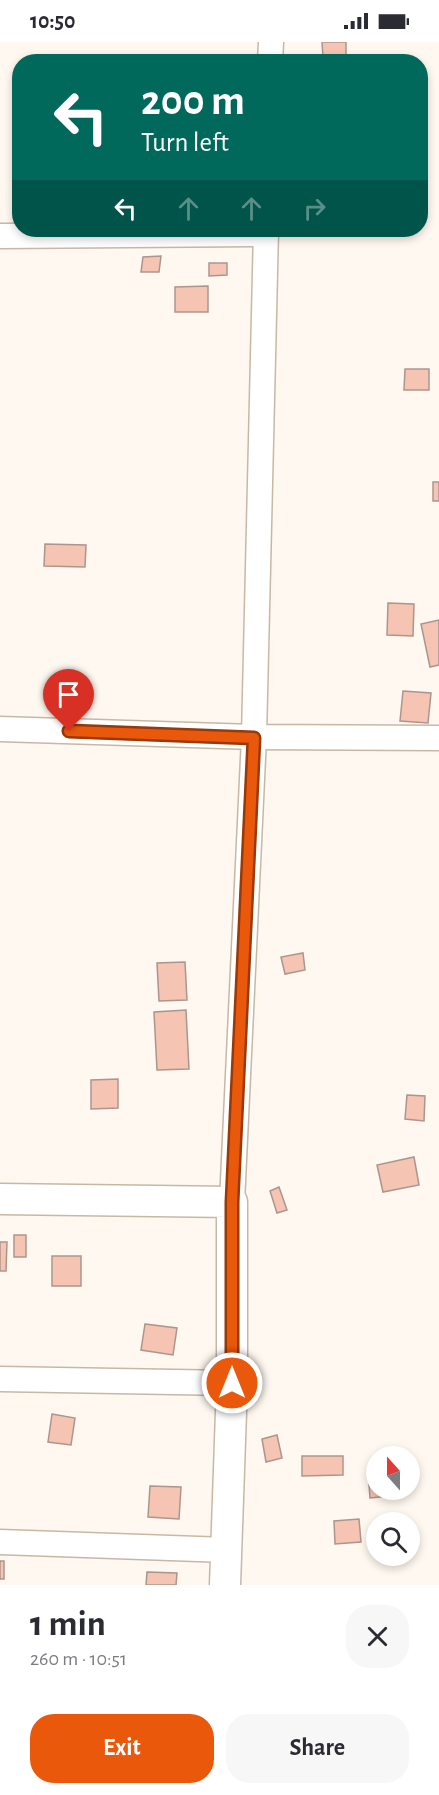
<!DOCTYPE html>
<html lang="en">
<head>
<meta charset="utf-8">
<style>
  :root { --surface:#fff; --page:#f7f7f7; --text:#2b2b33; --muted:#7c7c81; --accent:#ea580c }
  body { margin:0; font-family:"Alegreya Sans",sans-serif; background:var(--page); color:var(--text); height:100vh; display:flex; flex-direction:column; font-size:22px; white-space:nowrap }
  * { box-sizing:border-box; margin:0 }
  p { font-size:20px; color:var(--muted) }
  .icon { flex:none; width:33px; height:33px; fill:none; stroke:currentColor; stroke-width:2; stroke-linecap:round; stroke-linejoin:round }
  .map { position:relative; height:1543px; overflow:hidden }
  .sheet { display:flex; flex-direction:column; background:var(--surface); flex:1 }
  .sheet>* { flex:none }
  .guide { position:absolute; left:12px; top:12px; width:416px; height:183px; border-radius:24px; box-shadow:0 3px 9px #0003; background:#00695c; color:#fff; overflow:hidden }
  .needle { width:39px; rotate:339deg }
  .controls { position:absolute; left:366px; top:1404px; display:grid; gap:12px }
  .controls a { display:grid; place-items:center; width:54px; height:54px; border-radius:50%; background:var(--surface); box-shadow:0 3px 9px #0003; font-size:30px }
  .pin { position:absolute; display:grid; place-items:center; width:51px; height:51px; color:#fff; margin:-62px -26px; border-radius:50% 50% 50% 0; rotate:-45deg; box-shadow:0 0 6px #0007 }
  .pin .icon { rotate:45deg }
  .me { position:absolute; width:66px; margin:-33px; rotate:0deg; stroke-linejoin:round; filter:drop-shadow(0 0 4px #0008) }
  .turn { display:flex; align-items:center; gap:21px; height:126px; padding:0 30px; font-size:27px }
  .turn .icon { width:78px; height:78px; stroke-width:2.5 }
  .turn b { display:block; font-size:42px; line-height:51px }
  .lanes { display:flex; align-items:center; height:57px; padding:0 30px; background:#0003; justify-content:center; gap:30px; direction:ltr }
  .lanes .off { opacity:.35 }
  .round { display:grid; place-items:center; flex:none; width:63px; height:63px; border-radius:24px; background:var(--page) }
  .head { display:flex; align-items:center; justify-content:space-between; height:102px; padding:0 30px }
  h1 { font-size:36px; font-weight:700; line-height:45px }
  .cta { display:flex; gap:12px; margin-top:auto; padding:12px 30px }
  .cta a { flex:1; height:69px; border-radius:24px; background:var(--accent); color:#fff; font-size:24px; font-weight:700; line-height:69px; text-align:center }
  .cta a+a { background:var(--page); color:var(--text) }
  .status { display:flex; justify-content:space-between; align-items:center; height:42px; padding:0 30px; background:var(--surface); direction:ltr }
  .status svg { height:16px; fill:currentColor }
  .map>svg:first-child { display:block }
</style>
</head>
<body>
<div class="status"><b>10:50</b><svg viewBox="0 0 49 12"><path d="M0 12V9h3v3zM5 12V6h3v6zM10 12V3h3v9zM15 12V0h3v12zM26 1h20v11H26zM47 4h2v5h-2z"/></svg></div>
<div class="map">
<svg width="439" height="1543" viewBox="0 0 439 1543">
  <rect width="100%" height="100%" fill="#fef8f0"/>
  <g fill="#f5c4b3" stroke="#ad958d" stroke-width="1.5">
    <path d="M322 0H346V16H323Z"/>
    <path d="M161 214 159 230H141L143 215Z"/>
    <path d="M209 221H227V233L209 234Z"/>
    <path d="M208 244V270H175V245Z"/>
    <path d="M405 327H429V348H404Z"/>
    <rect x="433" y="440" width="6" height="19"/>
    <path d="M45 502 86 503 85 525 44 524Z"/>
    <path d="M388 561 414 562 413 594 387 593Z"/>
    <path d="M439 578V623L430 625 421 582Z"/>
    <path d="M403 649 431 651 428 681 400 679Z"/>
    <path d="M303 911 305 928 285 932 281 915Z"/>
    <path d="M185 920 187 958 159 959 157 921Z"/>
    <path d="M186 968 189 1027 157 1028 154 970Z"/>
    <path d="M118 1037V1066L91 1067V1038Z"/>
    <path d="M407 1053 425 1054 424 1079 405 1077Z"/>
    <path d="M414 1115 419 1143 383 1150 377 1123Z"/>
    <path d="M279 1145 287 1168 277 1171 270 1149Z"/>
    <rect x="14" y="1193" width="12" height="22"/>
    <path d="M0 1200H7L6 1229H0Z"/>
    <rect x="52" y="1214" width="29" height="30"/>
    <path d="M145 1282 177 1286 173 1313 141 1308Z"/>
    <path d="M52 1372 75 1376 71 1403 48 1400Z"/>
    <path d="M277 1393 282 1416 266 1420 262 1397Z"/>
    <path d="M302 1414H343V1433L302 1434Z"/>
    <path d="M376 1429V1448H399L400 1453 370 1456 368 1430Z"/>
    <path d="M150 1444 181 1445 179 1477 148 1475Z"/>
    <path d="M359 1477 361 1500 335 1502 334 1479Z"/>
    <rect x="0" y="1519" width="4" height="18"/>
    <path d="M147 1530 177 1531 176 1543H146Z"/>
  </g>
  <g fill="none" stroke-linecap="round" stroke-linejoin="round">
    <defs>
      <g id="minor">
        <path d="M270 20 271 0"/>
        <path d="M0 194 266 192"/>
        <path d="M0 687 254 695 439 696"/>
        <path d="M232 1160 254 695 266 188"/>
        <path d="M0 1337 232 1341"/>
        <path d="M0 1500 227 1508"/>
      </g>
      <path id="tertiary" d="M0 1157 232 1160V1341L225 1543"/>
    </defs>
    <use href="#minor" stroke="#c7b8a6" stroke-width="27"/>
    <use href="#tertiary" stroke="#c7b8a6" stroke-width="33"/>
    <use href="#minor" stroke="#fff" stroke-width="24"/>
    <use href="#tertiary" stroke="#fff" stroke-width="30"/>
  </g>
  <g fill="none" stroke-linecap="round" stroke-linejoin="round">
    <defs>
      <path id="route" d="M69 689 254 696 232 1160V1341"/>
    </defs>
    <use href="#route" stroke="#983908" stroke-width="15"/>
    <use href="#route" stroke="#ea580c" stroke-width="10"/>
  </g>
</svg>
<div class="controls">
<a><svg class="needle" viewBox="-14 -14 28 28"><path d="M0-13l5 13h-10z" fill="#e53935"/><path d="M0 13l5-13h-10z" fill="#7c7c81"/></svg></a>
<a><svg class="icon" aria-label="search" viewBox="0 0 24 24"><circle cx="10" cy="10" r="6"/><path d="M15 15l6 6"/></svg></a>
</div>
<div class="pin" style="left:69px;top:689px;background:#d93025"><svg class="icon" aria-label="arrive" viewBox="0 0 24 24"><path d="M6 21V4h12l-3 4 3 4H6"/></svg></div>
<svg class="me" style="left:232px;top:1341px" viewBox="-20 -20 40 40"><circle r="17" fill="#ea580c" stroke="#fff" stroke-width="3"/><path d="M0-11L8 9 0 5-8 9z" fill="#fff"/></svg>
<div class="guide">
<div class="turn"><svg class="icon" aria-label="left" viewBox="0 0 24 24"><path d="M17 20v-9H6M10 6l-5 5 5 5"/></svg><div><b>200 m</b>Turn left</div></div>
<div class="lanes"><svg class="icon" aria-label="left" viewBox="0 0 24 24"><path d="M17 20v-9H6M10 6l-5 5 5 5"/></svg><svg class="icon off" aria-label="ahead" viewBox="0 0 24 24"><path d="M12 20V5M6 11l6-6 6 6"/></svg><svg class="icon off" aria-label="ahead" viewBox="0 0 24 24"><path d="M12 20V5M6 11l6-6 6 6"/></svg><svg class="icon off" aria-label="right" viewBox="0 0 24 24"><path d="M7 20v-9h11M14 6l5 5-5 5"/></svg></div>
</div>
</div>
<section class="sheet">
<div class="head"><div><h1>1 min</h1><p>260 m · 10:51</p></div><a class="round"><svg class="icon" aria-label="close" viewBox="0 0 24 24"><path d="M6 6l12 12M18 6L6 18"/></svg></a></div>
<div class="cta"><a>Exit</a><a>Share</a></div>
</section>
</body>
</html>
